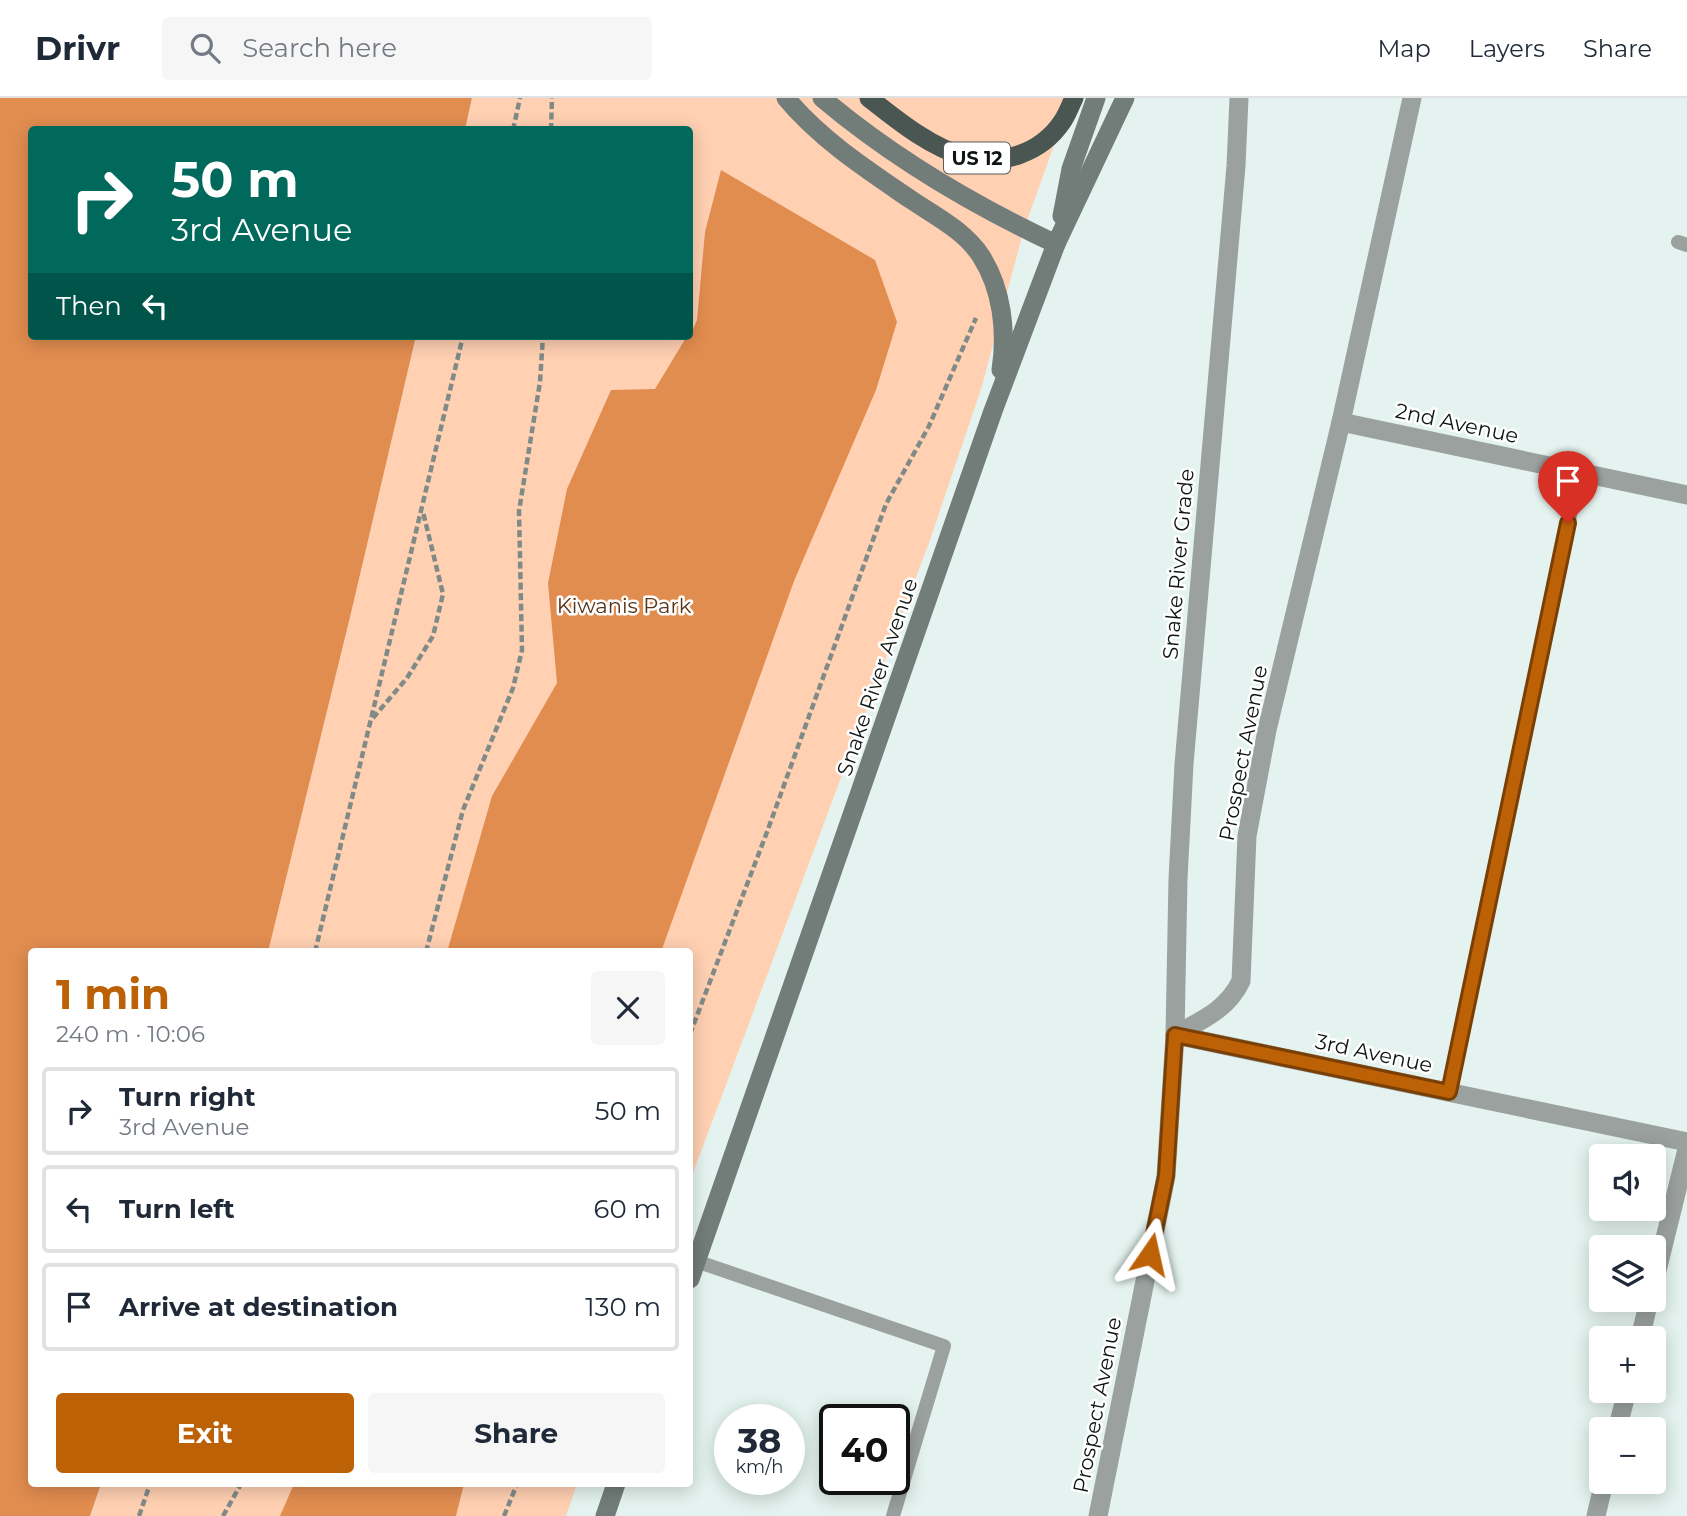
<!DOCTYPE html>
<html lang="en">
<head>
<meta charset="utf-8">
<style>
  :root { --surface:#fff; --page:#f6f6f7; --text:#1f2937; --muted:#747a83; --line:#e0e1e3; --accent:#bc6106 }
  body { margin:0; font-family:Montserrat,sans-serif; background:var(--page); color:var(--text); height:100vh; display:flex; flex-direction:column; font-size:26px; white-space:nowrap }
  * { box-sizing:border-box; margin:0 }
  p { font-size:23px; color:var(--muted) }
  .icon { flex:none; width:38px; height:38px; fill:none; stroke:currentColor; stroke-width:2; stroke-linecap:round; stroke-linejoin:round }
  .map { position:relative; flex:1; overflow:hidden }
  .details { position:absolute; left:28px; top:850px; width:665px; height:539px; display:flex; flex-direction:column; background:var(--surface); border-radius:7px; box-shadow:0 4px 18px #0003 }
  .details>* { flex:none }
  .hud { position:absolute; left:28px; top:28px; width:665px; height:214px; border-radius:7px; box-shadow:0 4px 18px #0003; background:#00695c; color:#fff; overflow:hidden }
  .fabs { position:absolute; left:1589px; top:1046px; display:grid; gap:14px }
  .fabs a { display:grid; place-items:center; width:77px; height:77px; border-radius:7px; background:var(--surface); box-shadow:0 4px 18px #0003; font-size:35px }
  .speed { position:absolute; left:714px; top:1306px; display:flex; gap:14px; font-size:35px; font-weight:700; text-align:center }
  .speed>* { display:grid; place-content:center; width:91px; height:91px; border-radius:50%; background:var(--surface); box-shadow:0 4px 18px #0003; line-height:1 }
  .speed small { font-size:18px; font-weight:400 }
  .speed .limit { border:4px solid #111; border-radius:10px; background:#fff; color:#111 }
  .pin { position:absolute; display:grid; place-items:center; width:60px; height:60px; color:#fff; margin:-72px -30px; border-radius:50% 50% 50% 0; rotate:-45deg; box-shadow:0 0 7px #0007 }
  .pin .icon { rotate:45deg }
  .me { position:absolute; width:77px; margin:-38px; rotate:11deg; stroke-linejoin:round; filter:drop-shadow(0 0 5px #0008) }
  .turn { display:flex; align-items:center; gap:24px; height:147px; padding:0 28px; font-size:32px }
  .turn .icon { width:91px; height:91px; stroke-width:2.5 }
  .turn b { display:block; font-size:49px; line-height:60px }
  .then { display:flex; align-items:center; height:66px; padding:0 28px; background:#0003; gap:14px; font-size:26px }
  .round { display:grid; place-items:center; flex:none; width:74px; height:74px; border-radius:7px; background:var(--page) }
  .summary { display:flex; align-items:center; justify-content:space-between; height:119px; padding:0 28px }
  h1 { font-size:42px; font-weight:700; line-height:52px; color:var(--accent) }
  .cta { display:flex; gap:14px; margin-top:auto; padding:14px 28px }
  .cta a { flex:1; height:80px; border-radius:7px; background:var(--accent); color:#fff; font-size:28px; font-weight:700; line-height:80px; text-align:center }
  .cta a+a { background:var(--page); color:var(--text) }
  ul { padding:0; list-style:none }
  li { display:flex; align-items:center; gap:21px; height:88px; margin:0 14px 10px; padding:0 14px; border:4px solid var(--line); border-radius:7px }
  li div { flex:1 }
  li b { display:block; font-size:26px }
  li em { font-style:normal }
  header { display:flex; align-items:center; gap:42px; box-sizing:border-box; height:98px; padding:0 35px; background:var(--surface); border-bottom:2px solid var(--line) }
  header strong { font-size:33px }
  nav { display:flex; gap:38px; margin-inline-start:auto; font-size:24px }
  .search { width:490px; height:63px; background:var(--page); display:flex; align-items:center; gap:18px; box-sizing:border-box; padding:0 24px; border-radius:7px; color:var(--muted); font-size:26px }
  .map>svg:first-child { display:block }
</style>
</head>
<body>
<header>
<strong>Drivr</strong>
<div class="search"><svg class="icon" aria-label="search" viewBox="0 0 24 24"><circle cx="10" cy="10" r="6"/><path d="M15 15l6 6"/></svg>Search here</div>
<nav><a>Map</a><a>Layers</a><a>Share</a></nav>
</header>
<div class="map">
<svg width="1687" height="1418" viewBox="0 0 1687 1418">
  <rect width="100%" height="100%" fill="#e4f3ef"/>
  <g fill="#ffd0b2">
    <path d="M472 0H1071L1024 131 982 288 930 442 690 1083V854H268L351 515 416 238H690V32L465 31Z"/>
    <path d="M101 1386H577L566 1418H90Z"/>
  </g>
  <g fill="#e28d50">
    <path d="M0 0H472L465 31 32 32V238H416L351 515 268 854H32V1386H101L90 1418H0Z"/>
    <path d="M721 72 875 162 897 224 876 292 794 483 661 854H447L492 698 557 585 548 485 567 391 611 292 655 291 687 238H690L697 222 705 134Z"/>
    <path d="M294 1386H464L456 1418H280Z"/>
  </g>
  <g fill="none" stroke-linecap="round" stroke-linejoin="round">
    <g stroke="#808b88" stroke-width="4.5" stroke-dasharray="7 3.5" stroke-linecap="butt">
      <path d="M513 32 520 0"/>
      <path d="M551 32 552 0"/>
      <path d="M373 620 407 580 433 538 443 496 423 414"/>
      <path d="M315 854 463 238"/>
      <path d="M426 854 463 712 513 590 522 552 519 413 540 284 543 238"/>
      <path d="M690 936 767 734 886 406 929 328 976 220"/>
      <path d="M139 1418 150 1386"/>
      <path d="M223 1418 241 1386"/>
      <path d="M504 1418 517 1386"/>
    </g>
    <g stroke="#9ba19f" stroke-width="14">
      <path d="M1678 144 1687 147"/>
      <path d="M1449 994 1579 374"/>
      <path d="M696 1163 944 1248 893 1418"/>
    </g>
    <g stroke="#9ba19f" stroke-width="19">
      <path d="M1341 324 1687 397"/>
      <path d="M1175 937C1202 922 1227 912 1241 883L1247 738 1267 632 1341 324 1412 0"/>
      <path d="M1175 937 1687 1044"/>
      <path d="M1654 1185 1687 1051"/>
      <path d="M1640 1241 1649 1202"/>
      <path d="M1617 1332 1627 1293"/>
      <path d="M1596 1418 1604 1384"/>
    </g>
    <path stroke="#9ba19f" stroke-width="19" d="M1098 1418 1166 1078 1175 937 1178 781 1184 666 1236 68 1239 0"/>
    <g stroke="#727c79" stroke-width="19">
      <path d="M786 0C820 41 866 71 910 101 935 118 964 132 981 158 1002 191 1007 233 1001 272"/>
      <path d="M822 0C893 60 973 107 1056 146"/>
      <path d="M1062 118 1071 71 1096 0"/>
      <path d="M690 1181 993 313 1056 146 1125 0"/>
      <path d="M605 1418 616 1386"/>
    </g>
    <path stroke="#4a5652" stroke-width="19" d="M869 0C897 22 931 50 966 59 1002 68 1041 55 1062 24 1067 17 1070 8 1074 0"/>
  </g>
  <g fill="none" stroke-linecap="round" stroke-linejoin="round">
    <defs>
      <path id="route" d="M1150 1156 1166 1078 1175 937 1449 994 1568 425"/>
    </defs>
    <use href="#route" stroke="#7a3f04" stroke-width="18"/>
    <use href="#route" stroke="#bc6106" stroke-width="12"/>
  </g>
  <g text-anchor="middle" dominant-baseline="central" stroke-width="5" stroke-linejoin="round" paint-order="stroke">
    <rect fill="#fff" stroke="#575b5a" stroke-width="2" x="944" y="44.5" width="66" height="31" rx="5"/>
    <g font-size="19" font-weight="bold" fill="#0f1513">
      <text x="977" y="60">US 12</text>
    </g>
    <g font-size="21" fill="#0f1513" stroke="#fff">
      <text transform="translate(1457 325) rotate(12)">2nd Avenue</text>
      <text transform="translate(1178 466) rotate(-85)">Snake River Grade</text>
      <text transform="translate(877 579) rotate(-71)">Snake River Avenue</text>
      <text transform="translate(1243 655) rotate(-79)">Prospect Avenue</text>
      <text transform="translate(1374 955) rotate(12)">3rd Avenue</text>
      <text transform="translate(1097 1307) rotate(-79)">Prospect Avenue</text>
    </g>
    <g font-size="21" fill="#57341a" stroke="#fff">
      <text x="624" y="507">Kiwanis Park</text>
    </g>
  </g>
</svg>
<div class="fabs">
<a><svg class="icon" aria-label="sound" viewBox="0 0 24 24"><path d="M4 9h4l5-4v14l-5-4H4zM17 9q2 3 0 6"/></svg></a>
<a><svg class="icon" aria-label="layers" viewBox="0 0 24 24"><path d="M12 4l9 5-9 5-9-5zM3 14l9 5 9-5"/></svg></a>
<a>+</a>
<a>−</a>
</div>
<div class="speed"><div>38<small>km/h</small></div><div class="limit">40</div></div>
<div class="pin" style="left:1568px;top:425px;background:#d93025"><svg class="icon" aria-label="arrive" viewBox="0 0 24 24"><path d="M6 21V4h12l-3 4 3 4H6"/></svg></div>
<svg class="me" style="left:1150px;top:1156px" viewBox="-20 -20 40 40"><path d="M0-17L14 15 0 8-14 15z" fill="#bc6106" stroke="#fff" stroke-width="4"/></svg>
<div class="hud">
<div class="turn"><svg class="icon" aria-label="right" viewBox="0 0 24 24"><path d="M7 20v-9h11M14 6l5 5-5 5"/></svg><div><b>50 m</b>3rd Avenue</div></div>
<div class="then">Then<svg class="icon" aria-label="left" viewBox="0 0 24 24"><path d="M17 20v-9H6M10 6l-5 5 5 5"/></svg></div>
</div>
<section class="details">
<div class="summary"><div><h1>1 min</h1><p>240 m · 10:06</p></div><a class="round"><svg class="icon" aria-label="close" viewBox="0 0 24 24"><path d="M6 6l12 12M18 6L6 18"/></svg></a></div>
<ul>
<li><svg class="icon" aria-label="right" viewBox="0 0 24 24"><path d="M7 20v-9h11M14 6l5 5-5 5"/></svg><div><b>Turn right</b><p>3rd Avenue</p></div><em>50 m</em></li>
<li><svg class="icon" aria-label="left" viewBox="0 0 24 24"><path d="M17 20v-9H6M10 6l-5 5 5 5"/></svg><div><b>Turn left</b></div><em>60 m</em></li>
<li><svg class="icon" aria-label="arrive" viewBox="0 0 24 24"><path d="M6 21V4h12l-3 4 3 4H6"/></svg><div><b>Arrive at destination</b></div><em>130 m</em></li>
</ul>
<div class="cta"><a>Exit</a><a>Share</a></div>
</section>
</div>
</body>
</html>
